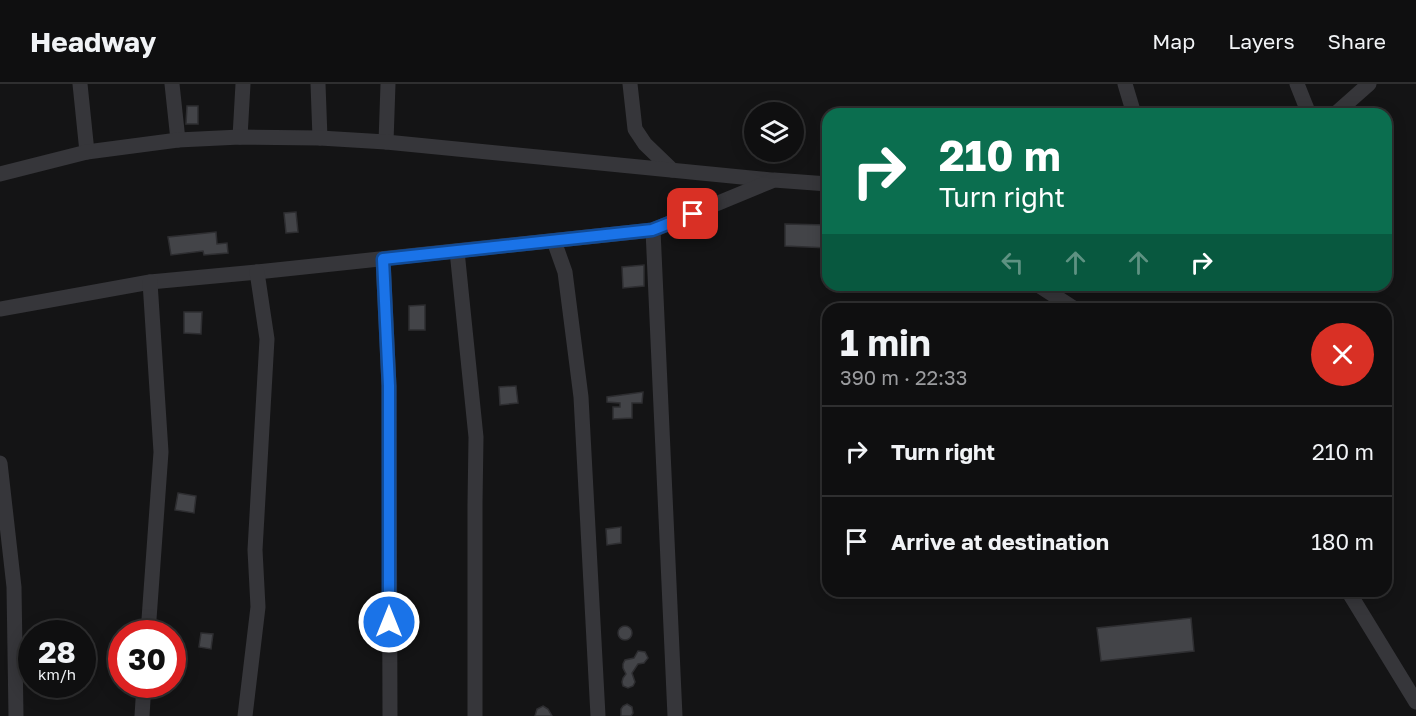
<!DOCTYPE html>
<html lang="en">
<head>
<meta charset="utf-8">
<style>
  :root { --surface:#0f0f10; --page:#181819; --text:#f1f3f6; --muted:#9b9c9f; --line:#2f2f30 }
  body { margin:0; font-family:"Golos Text",sans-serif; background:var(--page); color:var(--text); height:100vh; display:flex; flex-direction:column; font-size:22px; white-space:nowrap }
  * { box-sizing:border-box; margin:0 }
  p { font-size:20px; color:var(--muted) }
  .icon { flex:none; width:33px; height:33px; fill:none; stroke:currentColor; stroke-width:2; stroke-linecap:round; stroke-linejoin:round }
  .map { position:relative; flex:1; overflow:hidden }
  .drawer { position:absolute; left:822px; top:219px; width:570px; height:294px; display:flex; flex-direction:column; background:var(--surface); border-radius:18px; box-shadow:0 3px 15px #0003,0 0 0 2px var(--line) }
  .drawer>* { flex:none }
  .hud { position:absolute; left:822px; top:24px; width:570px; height:183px; border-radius:18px; box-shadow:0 3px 15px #0003,0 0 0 2px var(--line); background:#0b6e4f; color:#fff; overflow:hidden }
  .buttons { position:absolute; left:744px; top:18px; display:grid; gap:12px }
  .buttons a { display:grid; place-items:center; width:60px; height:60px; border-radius:50%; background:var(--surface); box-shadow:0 3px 15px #0003,0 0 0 2px var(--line); font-size:30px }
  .speed { position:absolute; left:18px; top:536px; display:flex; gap:12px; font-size:30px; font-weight:700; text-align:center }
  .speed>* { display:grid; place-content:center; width:78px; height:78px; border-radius:50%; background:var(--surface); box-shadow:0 3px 15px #0003,0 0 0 2px var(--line); line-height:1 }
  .speed small { font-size:15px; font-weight:400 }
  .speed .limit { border:9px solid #d22; background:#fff; color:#111 }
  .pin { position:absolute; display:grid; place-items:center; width:51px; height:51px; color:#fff; margin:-26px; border-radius:12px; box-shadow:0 3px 9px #0006 }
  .me { position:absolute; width:66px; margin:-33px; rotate:0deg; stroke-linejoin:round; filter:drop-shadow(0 0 4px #0008) }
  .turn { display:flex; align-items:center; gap:21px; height:126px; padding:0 18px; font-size:27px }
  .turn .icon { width:78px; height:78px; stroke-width:2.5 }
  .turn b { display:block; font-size:42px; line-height:51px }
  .lanes { display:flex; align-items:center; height:57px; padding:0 18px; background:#0003; justify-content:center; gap:30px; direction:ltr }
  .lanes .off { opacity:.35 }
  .round { display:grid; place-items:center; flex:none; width:63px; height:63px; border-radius:32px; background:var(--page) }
  .overview { display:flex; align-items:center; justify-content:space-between; height:102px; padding:0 18px }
  h1 { font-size:36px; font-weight:700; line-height:45px }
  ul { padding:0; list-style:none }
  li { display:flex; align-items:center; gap:18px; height:90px; padding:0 18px; border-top:2px solid var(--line) }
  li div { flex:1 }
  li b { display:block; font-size:22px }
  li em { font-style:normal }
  header { display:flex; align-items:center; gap:36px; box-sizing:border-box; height:84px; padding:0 30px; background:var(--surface); border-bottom:2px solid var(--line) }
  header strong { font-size:28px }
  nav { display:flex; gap:33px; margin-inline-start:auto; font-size:21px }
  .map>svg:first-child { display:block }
</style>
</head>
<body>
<header>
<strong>Headway</strong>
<nav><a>Map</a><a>Layers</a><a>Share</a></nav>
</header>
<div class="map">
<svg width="1416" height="632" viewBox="0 0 1416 632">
  <rect width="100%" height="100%" fill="#141415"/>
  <g fill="#434448" stroke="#2e2e31" stroke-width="1.5">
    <path d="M187 22H198V40H186Z"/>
    <path d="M296 128 298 148 286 149 284 129Z"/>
    <path d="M785 140 828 141V164L785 162Z"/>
    <path d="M216 148 217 160 227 159 228 169 204 171 203 167 171 171 168 153Z"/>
    <path d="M644 181V202L623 204 622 183Z"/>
    <path d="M425 221V246H409V222Z"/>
    <path d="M184 228H202L201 250 184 249Z"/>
    <path d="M516 302 518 319 500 321 499 303Z"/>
    <path d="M643 308 642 319H632V334L613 335V323H620V319L607 318V313Z"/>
    <path d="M178 409 196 412 194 429 175 426Z"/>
    <path d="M621 443V459L607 461 606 445Z"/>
    <path d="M1191 534 1194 567 1101 577 1097 544Z"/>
    <circle cx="625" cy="549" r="7"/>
    <path d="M201 549 213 550 211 565 199 563Z"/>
    <path d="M638 567 645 568 648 574 644 579 638 580 632 589 635 598 633 602 628 604 623 602 622 598 623 594 626 590 623 584V580L625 576 634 574Z"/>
    <path d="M627 620 632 623 633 629 631 632H621V625L623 622Z"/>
    <path d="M543 622 548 625 552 632H535L537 625Z"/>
  </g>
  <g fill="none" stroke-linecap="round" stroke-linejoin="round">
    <g stroke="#36363a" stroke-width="15">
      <path d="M80 0 87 68"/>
      <path d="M172 0 178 56"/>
      <path d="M318 0 320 54"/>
      <path d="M630 0 635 45 645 60 672 86"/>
      <path d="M1125 0 1134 30"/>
      <path d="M1297 0 1307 25 1306 30"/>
      <path d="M1335 30 1369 0"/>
      <path d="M240 53 243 0"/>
      <path d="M386 58 388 0"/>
      <path d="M0 90 87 68 178 56 240 53 320 54 386 58 771 96"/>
      <path d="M653 146 675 632"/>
      <path d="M554 157 565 188 581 313 598 632"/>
      <path d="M457 167 476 353 475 420V632"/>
      <path d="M383 175 389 302 390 632"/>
      <path d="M1038 201 1075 225"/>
      <path d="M0 225 150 198 257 188 653 146 774 96 828 100"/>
      <path d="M0 379 14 503 16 632"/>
      <path d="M1348 507 1416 618"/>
      <path d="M148 549 161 368 150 198"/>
      <path d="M142 632 144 600"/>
      <path d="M245 632 258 523 255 466 267 255 257 188"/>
    </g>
  </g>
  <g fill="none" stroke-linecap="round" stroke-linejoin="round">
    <defs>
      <path id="route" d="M389 538V302L383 175 652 146 693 130"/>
    </defs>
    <use href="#route" stroke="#114b97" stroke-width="15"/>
    <use href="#route" stroke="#1a73e8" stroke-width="10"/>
  </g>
</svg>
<div class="buttons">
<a><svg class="icon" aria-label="layers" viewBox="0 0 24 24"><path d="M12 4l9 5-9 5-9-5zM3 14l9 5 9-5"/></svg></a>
</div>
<div class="speed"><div>28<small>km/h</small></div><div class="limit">30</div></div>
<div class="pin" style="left:693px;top:130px;background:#d93025"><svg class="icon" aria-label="arrive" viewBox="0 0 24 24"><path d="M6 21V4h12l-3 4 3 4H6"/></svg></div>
<svg class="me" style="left:389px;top:538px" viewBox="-20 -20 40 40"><circle r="17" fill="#1a73e8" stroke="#fff" stroke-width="3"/><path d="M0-11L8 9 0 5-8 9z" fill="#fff"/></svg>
<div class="hud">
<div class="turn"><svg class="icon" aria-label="right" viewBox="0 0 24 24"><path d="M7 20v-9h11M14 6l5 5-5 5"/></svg><div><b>210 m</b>Turn right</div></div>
<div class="lanes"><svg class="icon off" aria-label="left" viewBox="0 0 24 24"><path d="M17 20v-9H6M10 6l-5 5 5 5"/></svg><svg class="icon off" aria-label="ahead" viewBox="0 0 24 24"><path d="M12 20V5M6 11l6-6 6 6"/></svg><svg class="icon off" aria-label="ahead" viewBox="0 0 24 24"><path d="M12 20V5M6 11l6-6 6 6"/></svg><svg class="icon" aria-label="right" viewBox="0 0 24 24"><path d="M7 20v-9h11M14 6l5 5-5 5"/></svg></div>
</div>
<section class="drawer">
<div class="overview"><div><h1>1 min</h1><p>390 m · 22:33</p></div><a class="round" style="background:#d93025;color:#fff"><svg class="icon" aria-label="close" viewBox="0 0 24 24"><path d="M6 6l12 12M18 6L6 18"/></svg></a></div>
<ul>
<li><svg class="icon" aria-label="right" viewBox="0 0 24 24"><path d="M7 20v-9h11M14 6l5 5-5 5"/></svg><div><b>Turn right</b></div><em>210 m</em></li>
<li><svg class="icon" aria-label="arrive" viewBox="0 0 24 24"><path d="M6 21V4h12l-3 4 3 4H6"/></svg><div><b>Arrive at destination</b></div><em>180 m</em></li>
</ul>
</section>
</div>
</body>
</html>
